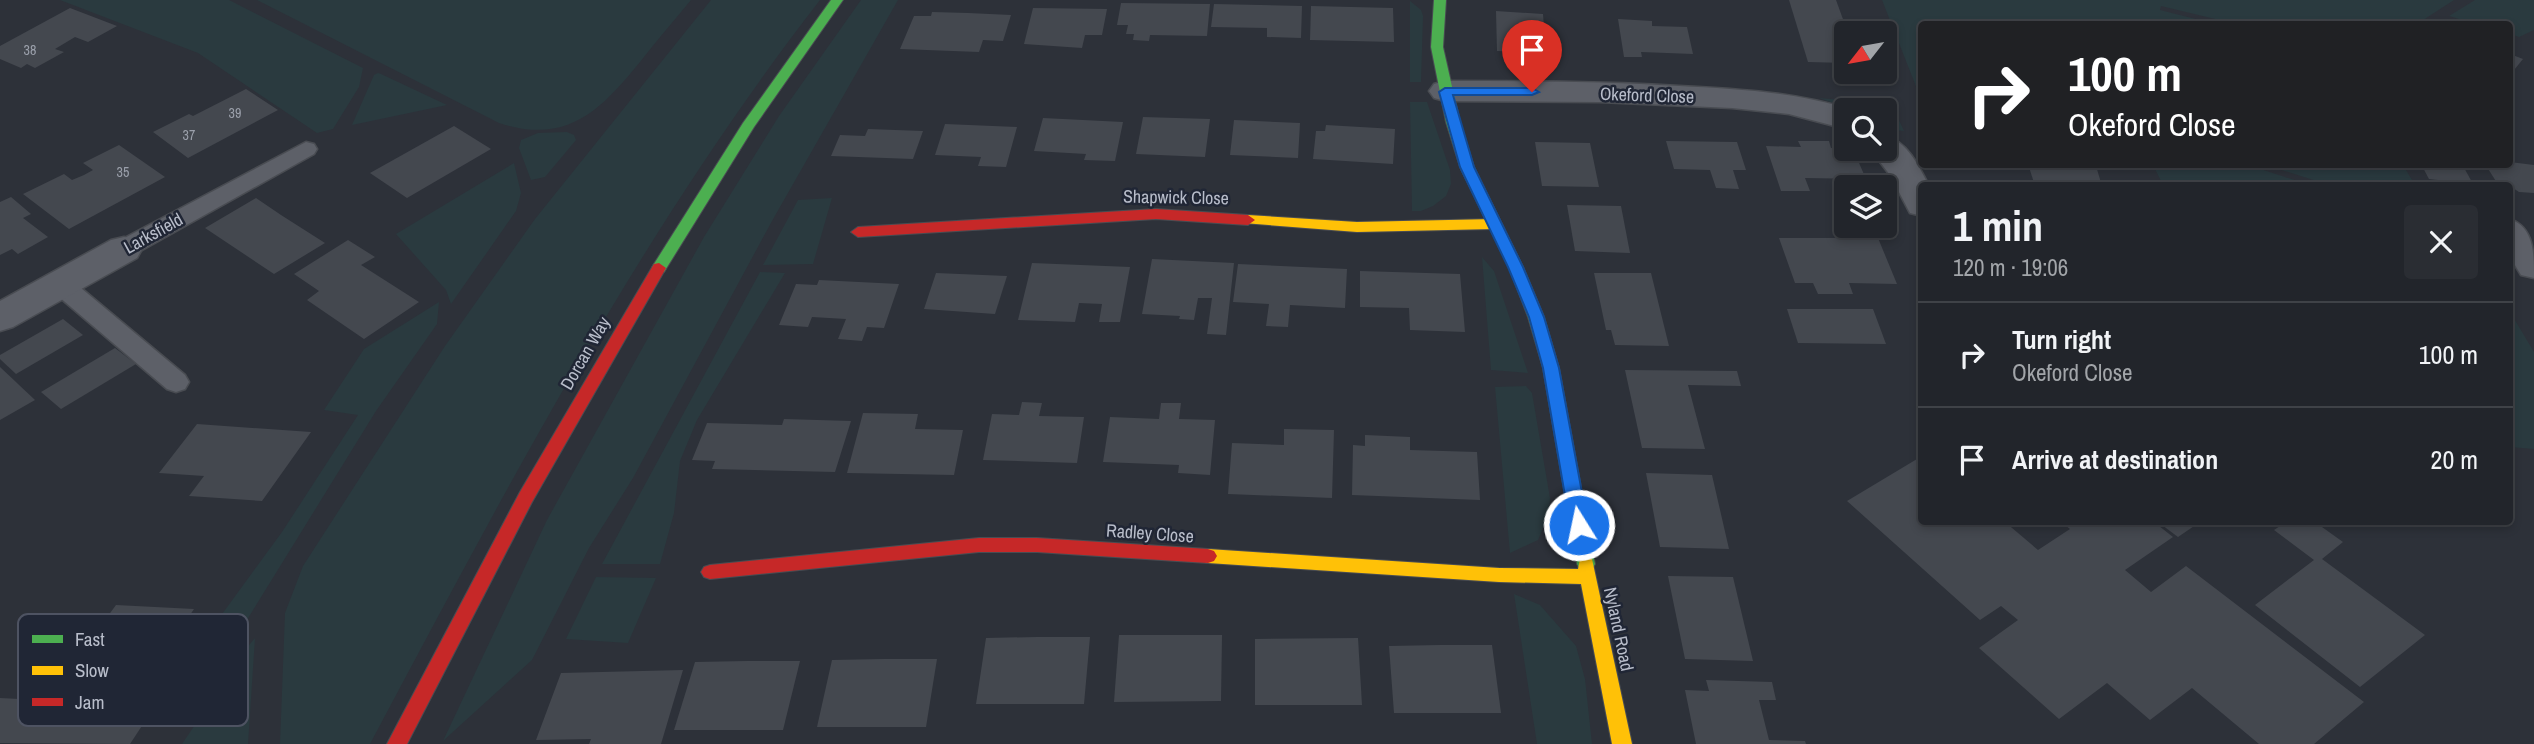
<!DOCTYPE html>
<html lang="en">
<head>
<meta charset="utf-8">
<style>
  :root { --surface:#22252b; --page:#2a2d33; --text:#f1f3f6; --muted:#a2a5a9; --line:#3f4247 }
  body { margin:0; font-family:"Archivo Narrow",sans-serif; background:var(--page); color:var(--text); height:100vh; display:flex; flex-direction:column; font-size:26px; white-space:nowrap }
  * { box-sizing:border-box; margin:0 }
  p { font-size:23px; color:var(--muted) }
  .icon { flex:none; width:38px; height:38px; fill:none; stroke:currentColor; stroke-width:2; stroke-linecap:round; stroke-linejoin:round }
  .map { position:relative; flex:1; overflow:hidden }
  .sheet { position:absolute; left:1918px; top:182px; width:595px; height:343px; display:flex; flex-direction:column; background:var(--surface); border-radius:7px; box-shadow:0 4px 10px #0003,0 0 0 2px var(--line) }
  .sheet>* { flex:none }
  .top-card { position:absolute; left:1918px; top:21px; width:595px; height:147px; border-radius:7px; box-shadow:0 4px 10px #0003,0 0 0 2px var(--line); background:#202124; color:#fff; overflow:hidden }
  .needle { width:46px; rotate:239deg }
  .tools { position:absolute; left:1834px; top:21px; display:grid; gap:14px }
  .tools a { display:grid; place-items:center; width:63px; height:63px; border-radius:7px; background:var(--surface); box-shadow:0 4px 10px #0003,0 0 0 2px var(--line); font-size:35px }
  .pin { position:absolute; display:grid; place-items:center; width:60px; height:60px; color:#fff; margin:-72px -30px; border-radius:50% 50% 50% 0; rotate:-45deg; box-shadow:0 0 7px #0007 }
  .pin .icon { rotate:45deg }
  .me { position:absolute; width:77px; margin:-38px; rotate:350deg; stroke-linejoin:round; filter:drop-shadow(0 0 5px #0008) }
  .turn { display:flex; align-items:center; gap:24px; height:147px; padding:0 35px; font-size:32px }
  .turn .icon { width:91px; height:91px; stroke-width:2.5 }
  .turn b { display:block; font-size:49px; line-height:60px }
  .round { display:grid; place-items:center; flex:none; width:74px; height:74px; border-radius:7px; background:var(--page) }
  .headline { display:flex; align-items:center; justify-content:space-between; height:119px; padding:0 35px }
  h1 { font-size:42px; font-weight:700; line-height:52px }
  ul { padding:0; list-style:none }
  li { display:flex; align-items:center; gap:21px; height:105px; padding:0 35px; border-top:2px solid var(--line) }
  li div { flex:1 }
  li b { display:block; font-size:26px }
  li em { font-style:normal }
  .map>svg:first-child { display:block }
</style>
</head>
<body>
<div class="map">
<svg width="2534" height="744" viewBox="0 0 2534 744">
  <rect width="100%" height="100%" fill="#2d3139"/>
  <g fill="#2a3a3f">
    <path d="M60 0H229L363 68 359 87 333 129 317 133 198 53Z"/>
    <path d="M257 0H691C674 21 656 41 640 62 600 111 567 145 499 123Z"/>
    <path d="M711 0H820C642 229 506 489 370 744H280L285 613 303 566 445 346 535 219Z"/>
    <path d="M861 0H898L772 221 633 478 589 548 532 660 443 741 547 520 704 237 779 116Z"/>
    <path d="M1882 0H2454L2417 24H2236L2161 6 2160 10 2215 24H1922L1921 99Z"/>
    <path d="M2475 0H2534V30L2519 37 2510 34V24H2476L2449 16Z"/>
    <path d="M1410 1 1421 10 1423 16 1421 82H1410Z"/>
    <path d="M378 73 381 74 447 105 352 125 374 75Z"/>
    <path d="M1819 98 1889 104 1893 107 1904 131 1885 129V110H1853Z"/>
    <path d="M1410 102H1427L1450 170 1451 184 1446 196 1433 206 1421 211H1412Z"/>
    <path d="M567 132 574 135 576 140 545 177 531 180 519 148 521 140 538 133Z"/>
    <path d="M514 163 521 193 516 211 451 304 446 290 396 234Z"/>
    <path d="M2153 165H2248L2310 185H2163Z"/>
    <path d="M2266 165H2403L2415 185H2329Z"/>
    <path d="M832 198 813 264 763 265 798 200Z"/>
    <path d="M1482 257 1494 271 1528 373 1491 370Z"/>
    <path d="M760 272 785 273 697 420 680 461 674 513 660 564H602Z"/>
    <path d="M439 302 437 324 376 411 187 717 155 706 282 532 358 415 324 410 364 349Z"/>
    <path d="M2510 312 2534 352V449L2510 447Z"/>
    <path d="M1526 386 1532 393 1550 498 1549 514 1538 540 1510 553 1495 387Z"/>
    <path d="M596 577 656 578 628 643 566 639Z"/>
    <path d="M1514 594 1540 605 1576 646 1585 679 1592 744H1537Z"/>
    <path d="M255 638 248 744H182L250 644Z"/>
  </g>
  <g fill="#44484f">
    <path d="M1789 0H1836L1848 33 1846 63 1808 62Z"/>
    <path d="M1121 3 1210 4 1207 36 1150 35 1149 41 1133 40 1134 34H1126L1128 25H1117Z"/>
    <path d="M1214 4 1302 6 1301 38 1267 37V28L1211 27Z"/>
    <path d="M1311 6 1393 8 1394 42 1310 40Z"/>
    <path d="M70 8 117 26 88 42 75 37 55 49 64 52 35 68 27 64 21 68 0 59V46Z"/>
    <path d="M1033 8 1107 9 1102 35H1085L1082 48 1024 44Z"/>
    <path d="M1496 11 1543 14 1546 53 1497 51Z"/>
    <path d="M932 12 968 13 1011 15 1003 41 983 40 979 52 900 49 914 16H931Z"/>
    <path d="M1618 19 1652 21V26L1687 27 1693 54 1641 52 1642 57H1624Z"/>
    <path d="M2510 54 2523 59 2510 75Z"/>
    <path d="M246 89 278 110 188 158 153 132 189 114 193 116Z"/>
    <path d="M1143 117 1210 119 1205 157 1136 154Z"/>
    <path d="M1043 118 1123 122 1115 161 1084 160 1086 154 1034 151Z"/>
    <path d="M1234 120 1300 123 1298 158 1230 155Z"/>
    <path d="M945 124 1017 127 1006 167 978 166 981 157 935 155Z"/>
    <path d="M1326 125 1395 129 1393 164 1313 159 1316 131H1325Z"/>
    <path d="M454 126 491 149 407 198 370 173Z"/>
    <path d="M868 129 923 131 913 159 831 156 840 135 865 136Z"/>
    <path d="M1666 141 1737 142 1746 170H1733L1739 189 1716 188 1710 170 1674 169Z"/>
    <path d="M1798 141H1829L1831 148 1853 149 1866 179 1805 178 1810 191H1781L1766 146 1801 147Z"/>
    <path d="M1535 142 1590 143 1599 187 1542 186Z"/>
    <path d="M119 145 165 177 69 229 23 194 64 174 72 180 84 175 93 170 83 163Z"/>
    <path d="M2510 162 2534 165V193L2519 192 2510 186H2499L2485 164H2510Z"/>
    <path d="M2028 164 2096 166 2102 186H2035Z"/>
    <path d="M2421 164H2462L2473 184 2429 179Z"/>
    <path d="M11 197 31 214 23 218 48 237 18 254 12 249 0 255V202Z"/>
    <path d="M256 198 281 215 325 243 274 274 205 228Z"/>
    <path d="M1567 205 1621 206 1630 253 1575 251Z"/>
    <path d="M1779 238H1878L1897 284 1849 283 1853 294H1818L1813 283H1795Z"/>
    <path d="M348 240 375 257 361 265 419 302 364 339 307 300 319 291 294 274Z"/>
    <path d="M1152 259 1234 263 1226 335 1207 334 1212 298H1198L1194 320 1179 319 1180 316 1142 314Z"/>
    <path d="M1032 263 1130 267 1120 322H1099L1102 304 1079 303 1075 322 1018 320Z"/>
    <path d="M1238 264 1347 269 1345 308 1290 305 1288 327 1266 326 1269 304 1233 302Z"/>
    <path d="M1360 271 1460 274 1465 332 1410 330 1409 308 1360 307Z"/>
    <path d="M936 273 1007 276 995 314 924 309Z"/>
    <path d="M1594 273H1651L1669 346 1615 345 1611 330H1606Z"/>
    <path d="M819 280 899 284 884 328 867 327 862 341 838 339 846 319 812 317 808 327 779 325 796 284 817 285Z"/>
    <path d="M1787 309H1873L1886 344 1798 343Z"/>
    <path d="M63 319 83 335 16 374 0 359V355Z"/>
    <path d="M115 348 136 364 61 409 41 392Z"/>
    <path d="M0 367 35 400 0 420Z"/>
    <path d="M1625 370 1737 371 1741 386 1688 385 1705 449 1642 448Z"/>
    <path d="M1022 402 1042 403 1039 416 1084 417 1077 463 983 460 992 414 1019 415Z"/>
    <path d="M1161 403H1181L1179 419 1215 420 1210 475 1178 473 1179 465 1103 462 1110 417 1159 419Z"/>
    <path d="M863 413 918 414 915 429 963 430 954 475 847 473Z"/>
    <path d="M784 419 851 421 835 472 712 469 715 461 692 460 707 423 782 425Z"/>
    <path d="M197 424 311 432 262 501 189 496 204 476 159 473Z"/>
    <path d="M1284 429 1334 430 1332 498 1228 494 1232 443 1284 445Z"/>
    <path d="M1365 435 1410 437V450L1477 452 1480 500 1352 495 1353 445 1365 446Z"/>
    <path d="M1922 456V522H2005L2038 550 2070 529 2061 522H2154L2173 537 2125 570 2151 592 2186 566 2364 702 2314 744H2259L2192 688 2150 720 2107 683 2059 719 1979 648 2018 620 2001 606 1980 620 1847 501Z"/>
    <path d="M1646 473 1712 475 1729 549 1660 547Z"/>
    <path d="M2158 522H2200L2178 537Z"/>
    <path d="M2286 522H2315L2343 542 2322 559 2425 635 2360 687 2255 605 2314 560 2274 530Z"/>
    <path d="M1668 576 1733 577 1753 661 1685 659Z"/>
    <path d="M116 605 194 609 158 662 98 658 92 666 72 665Z"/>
    <path d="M1119 635H1222L1221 701 1114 702Z"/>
    <path d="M1037 637H1090L1084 704H976L986 638Z"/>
    <path d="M1358 638 1362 705H1255V639Z"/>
    <path d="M1440 645H1492L1501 713H1394L1389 646Z"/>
    <path d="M884 659H937L926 727H817L832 660Z"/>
    <path d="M747 661H800L783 730H674L695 662Z"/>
    <path d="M683 670 661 744H589L591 739 536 740 561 673Z"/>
    <path d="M1706 680 1772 682 1776 700H1759L1769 740 1805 741 1806 744H1696L1685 690 1709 691Z"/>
    <path d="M0 698 155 706 130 744 0 743Z"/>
  </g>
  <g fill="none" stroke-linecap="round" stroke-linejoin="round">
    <defs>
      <g id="lane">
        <path d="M306 142 314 144 317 149 314 154 133 255 124 257 115 255 112 249 115 243Z"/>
        <path d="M60 275 69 278 185 375 189 382 185 389 176 392 167 389 51 290 48 284 51 278Z"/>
      </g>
      <g id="street">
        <path d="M1445 81C1523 81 1601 81 1679 86 1738 89 1796 92 1852 110H1846V129L1789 114 1732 108 1600 102 1445 101 1434 98 1429 91 1434 84Z"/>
        <path d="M1885 136C1907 141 1919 166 1929 186H1922V216L1910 213 1890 175 1870 149H1885Z"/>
        <path d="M2510 219C2534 228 2534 253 2534 278L2521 275 2510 257Z"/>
        <path d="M124 237 137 240 142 249 137 258 13 327 0 331V301L111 240Z"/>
      </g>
      <g id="fast">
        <path d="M831 0H843L754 127 664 272H654L652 268 654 264 743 123Z"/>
        <path d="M1434 0H1446L1443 47 1460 122 1474 167 1523 267 1544 317 1559 368 1595 564 1592 569 1586 571 1580 569 1577 564 1543 368 1528 317 1509 267 1460 167 1446 122 1431 47Z"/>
      </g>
      <g id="slow">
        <path d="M1248 215 1357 222 1494 219 1501 224 1494 229 1357 232 1243 223 1241 220Z"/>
        <path d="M1208 549 1499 568 1578 569 1580 559 1586 557 1592 559 1632 744H1612L1581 584 1499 582 1208 563 1202 561 1199 556 1202 551Z"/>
      </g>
      <g id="jam">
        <path d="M1156 209 1248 215 1255 220 1248 225 1156 219 858 237 851 232 858 227Z"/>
        <path d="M659 263 666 268 532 502 407 744H387L520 492 654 264Z"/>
        <path d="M979 538H1037L1208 549 1214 551 1217 556 1214 561 1208 563 1037 552H979L710 579 704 577 701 572 704 567 710 565Z"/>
      </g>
    </defs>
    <use href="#lane" stroke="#494c52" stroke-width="3"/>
    <use href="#street" stroke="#494c52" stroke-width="3"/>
    <use href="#fast" stroke="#494c52" stroke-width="2"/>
    <use href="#slow" stroke="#494c52" stroke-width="2"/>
    <use href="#jam" stroke="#494c52" stroke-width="2"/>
    <use href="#lane" fill="#5d6068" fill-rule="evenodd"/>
    <use href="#street" fill="#5d6068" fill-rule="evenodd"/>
    <use href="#fast" fill="#4caf50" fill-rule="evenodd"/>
    <use href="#slow" fill="#ffc107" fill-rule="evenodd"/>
    <use href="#jam" fill="#c62828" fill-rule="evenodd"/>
  </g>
  <path fill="#1a73e8" stroke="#114b97" stroke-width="2" d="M1445 88H1532L1539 92 1532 95H1453L1474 167 1523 267 1544 317 1559 368 1588 525 1585 530H1573L1570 525 1543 368 1529 317 1508 267 1460 167 1439 92Z"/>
  <g text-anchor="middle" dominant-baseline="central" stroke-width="5" stroke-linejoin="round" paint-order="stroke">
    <g font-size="14" fill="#9ba0ab">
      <text x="30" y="50">38</text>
      <text x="235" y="113">39</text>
      <text x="189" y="135">37</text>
      <text x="123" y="172">35</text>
    </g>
    <g font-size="18" fill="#b8bdca" stroke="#202635">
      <text transform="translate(1647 95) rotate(2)">Okeford Close</text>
      <text transform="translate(1176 197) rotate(1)">Shapwick Close</text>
      <text transform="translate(153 233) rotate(-29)">Larksfield</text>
      <text transform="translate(585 353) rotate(-60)">Dorcan Way</text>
      <text transform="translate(1150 533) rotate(4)">Radley Close</text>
      <text transform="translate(1619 629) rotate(78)">Nyland Road</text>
    </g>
  </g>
  <rect x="18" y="614" width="230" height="112" rx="10" fill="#202635" stroke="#4e5362" stroke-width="2"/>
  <rect x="32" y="635" width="31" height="8" fill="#4caf50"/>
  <rect x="32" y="666" width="31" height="9" fill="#ffc107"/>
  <rect x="32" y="698" width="31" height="8" fill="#c62828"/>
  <g font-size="19" fill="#b8bdca">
    <text x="75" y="646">Fast</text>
    <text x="75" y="677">Slow</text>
    <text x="75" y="709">Jam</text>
  </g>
</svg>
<div class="tools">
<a><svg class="needle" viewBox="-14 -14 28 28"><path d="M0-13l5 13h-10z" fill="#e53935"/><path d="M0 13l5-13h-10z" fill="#a2a5a9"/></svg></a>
<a><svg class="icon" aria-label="search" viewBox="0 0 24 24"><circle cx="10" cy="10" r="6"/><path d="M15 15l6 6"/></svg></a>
<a><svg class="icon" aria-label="layers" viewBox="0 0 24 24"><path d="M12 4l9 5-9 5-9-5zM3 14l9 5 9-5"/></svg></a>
</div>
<div class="pin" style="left:1532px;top:92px;background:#d93025"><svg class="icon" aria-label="arrive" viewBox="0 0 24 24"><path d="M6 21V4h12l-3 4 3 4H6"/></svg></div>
<svg class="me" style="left:1579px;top:525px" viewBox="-20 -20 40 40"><circle r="17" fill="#1a73e8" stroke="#fff" stroke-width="3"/><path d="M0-11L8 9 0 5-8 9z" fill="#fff"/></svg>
<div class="top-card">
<div class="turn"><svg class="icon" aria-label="right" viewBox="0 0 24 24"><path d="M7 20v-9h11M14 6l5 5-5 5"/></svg><div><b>100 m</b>Okeford Close</div></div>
</div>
<section class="sheet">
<div class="headline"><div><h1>1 min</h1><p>120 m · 19:06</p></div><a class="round"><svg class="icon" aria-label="close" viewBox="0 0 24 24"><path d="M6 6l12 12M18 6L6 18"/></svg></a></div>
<ul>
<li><svg class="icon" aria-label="right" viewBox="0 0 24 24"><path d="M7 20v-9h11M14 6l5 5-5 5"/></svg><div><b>Turn right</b><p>Okeford Close</p></div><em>100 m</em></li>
<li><svg class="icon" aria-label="arrive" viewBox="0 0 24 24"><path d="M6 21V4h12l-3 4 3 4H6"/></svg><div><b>Arrive at destination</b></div><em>20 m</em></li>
</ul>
</section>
</div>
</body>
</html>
